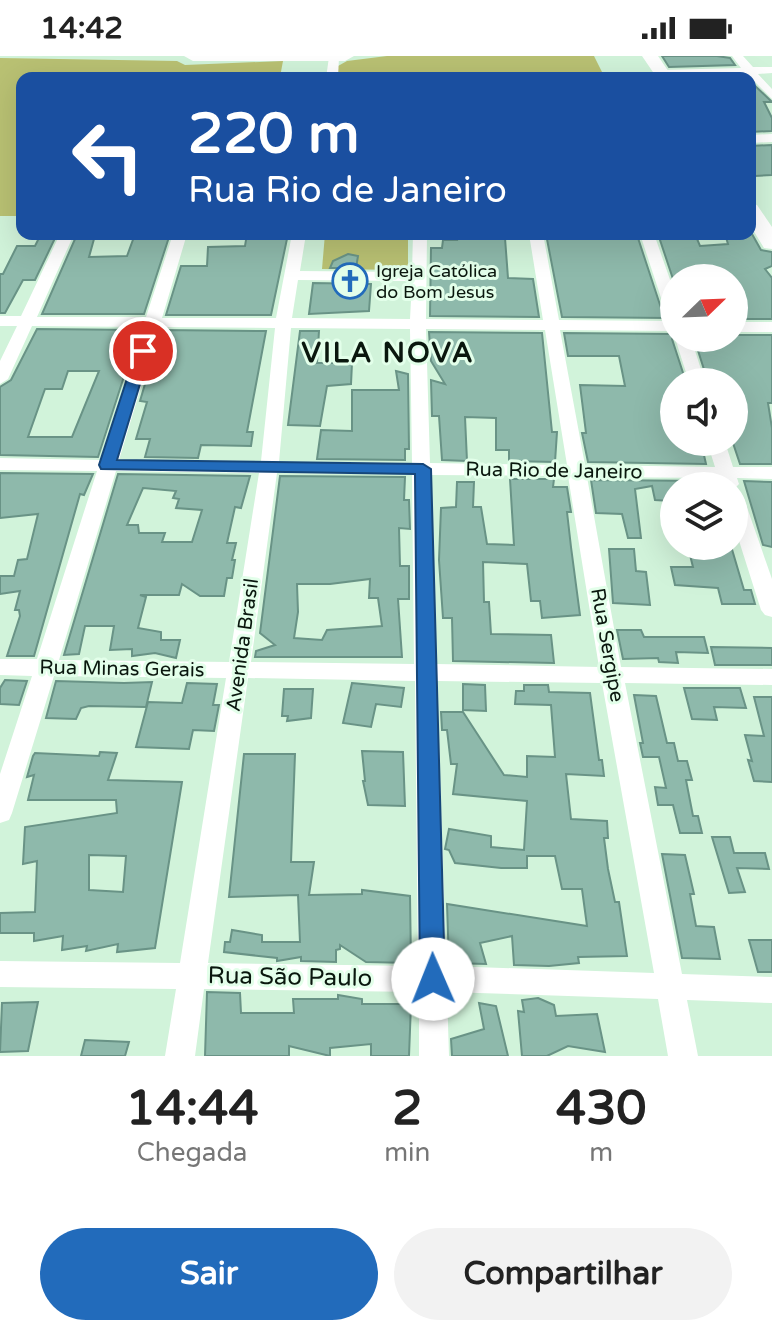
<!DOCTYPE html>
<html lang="pt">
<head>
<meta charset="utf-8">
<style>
  :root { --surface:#fff; --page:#f2f2f2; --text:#222; --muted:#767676; --accent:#226bbb }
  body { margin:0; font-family:"Varela Round",sans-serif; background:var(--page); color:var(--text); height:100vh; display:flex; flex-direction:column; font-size:30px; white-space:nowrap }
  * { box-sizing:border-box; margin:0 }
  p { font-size:26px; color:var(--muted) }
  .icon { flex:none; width:44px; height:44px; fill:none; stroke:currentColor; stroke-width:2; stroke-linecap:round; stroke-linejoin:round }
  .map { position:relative; height:1000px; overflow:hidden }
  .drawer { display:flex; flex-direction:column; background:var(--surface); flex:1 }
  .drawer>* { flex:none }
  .hud { position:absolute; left:16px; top:16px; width:740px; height:168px; border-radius:16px; box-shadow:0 8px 32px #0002; background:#1a4fa0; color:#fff; overflow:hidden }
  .needle { width:52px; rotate:67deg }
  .buttons { position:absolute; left:660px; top:208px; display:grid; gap:16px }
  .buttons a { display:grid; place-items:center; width:88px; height:88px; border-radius:50%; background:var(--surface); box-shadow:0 8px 32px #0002; font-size:40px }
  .pin { position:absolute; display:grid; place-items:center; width:68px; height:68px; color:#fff; margin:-34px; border:4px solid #fff; border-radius:50%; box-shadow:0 2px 8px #0007 }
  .me { position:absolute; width:88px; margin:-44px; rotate:359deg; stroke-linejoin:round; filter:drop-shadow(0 0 6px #0008) }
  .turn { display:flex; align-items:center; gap:28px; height:168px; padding:0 40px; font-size:36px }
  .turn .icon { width:104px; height:104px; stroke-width:2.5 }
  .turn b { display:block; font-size:56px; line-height:68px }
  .eta { display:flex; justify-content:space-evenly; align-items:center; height:136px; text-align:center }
  .eta b { font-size:48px; font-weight:700; line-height:56px }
  .primary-button { display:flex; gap:16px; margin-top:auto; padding:16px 40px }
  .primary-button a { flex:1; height:92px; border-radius:48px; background:var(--accent); color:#fff; font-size:32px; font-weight:700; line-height:92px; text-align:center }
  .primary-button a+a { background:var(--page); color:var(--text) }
  .status { display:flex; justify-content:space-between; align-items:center; height:56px; padding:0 40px; background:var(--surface); direction:ltr }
  .status svg { height:22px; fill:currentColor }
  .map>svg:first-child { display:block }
</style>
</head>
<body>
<div class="status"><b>14:42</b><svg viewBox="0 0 49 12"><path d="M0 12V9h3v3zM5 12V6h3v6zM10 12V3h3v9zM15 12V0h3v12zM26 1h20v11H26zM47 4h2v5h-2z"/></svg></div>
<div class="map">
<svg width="772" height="1000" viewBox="0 0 772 1000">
  <rect width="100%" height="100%" fill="#d1f3da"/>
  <g fill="#b9c173">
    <path d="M387 0H594L605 22H338V10L347 5Z"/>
    <path d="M0 2 177 5 185 9 283 5 280 21 283 22H22L20 160H0Z"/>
    <path d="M325 178H408V214L322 213Z"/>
  </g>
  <g fill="#8eb9ab" stroke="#699386" stroke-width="2" fill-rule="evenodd">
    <path d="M662 0H717L730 2 735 9 669 11Z"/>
    <path d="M750 25 772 46H764L772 62V75L750 76Z"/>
    <path d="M772 89V119L755 120 750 114V90Z"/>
    <path d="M41 178H57L35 224H23L5 257H0V218H3L17 190H35Z"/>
    <path d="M149 178H170L144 258H42L75 183H94L89 201 127 200 134 181H148Z"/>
    <path d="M247 178H288L271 259H166L181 210H207L208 191 245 190Z"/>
    <path d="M456 178H476L477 183 505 182 508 222 533 223 539 261 430 260 431 192H442L443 184H457Z"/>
    <path d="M546 178 637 179 663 258 668 262 562 261Z"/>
    <path d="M658 178H695L700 190 728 188 725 178H752L761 194 772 196V210L765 213 772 222V263H734V222H674V226Z"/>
    <path d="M348 198 358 200 356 212H330L333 205Z"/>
    <path d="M313 227 371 228 369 255 309 258Z"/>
    <path d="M37 273 139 274 98 401 0 399V331L11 324ZM68 315H99L72 381H28L45 333H62Z"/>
    <path d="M161 274 266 275 247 376H253L251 390 201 389 198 402 145 401 150 383H136L147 346 140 345Z"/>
    <path d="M300 275H319L317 307H352L351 328 327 330 320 370 288 369Z"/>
    <path d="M429 276 542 277 552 376H557L555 406 509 405V394H496V362L465 361 467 405 442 404 439 360H432L431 324 445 328 431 305Z"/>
    <path d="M564 277 674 278 672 283 686 326H674V386H701L706 408 588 406 582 377H586L580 329 625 330 619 300H568Z"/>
    <path d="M734 279H772V347H768L772 372V408H740L733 387 734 326H708L694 282H734Z"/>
    <path d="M396 315 408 318 409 393H405V404L317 403 321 374 352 375V334H399Z"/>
    <path d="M0 417 93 418 84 439 80 438 34 600H7L20 560 19 554H15L20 535 0 538V520H14L18 504 27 503 38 458 0 462Z"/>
    <path d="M118 418 250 420 241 452 235 451 227 487H236L232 504H235L232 522H227L224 540H200L182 528 179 539H140L146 541 138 572 161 576V584H180L176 602 155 597 132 600V593L110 594 114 570H85L79 598 64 599ZM143 432 176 435 173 442 179 443 176 452 202 454 192 486H162L165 477H139L138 469H127Z"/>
    <path d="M280 420 405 421 404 444H409L410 473 399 472 400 510H409V543H398L402 601H255L256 595 275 589 260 577ZM370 523 369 542H378L382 570 327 574 322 584 294 582 298 556 297 528H330Z"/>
    <path d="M510 423H554L553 431H567L571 456H567L571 491 580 559 542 562 540 545H531L527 508 483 506 484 546H489L491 578 551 579 554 607 453 605 452 562H443L439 504 441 452 456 451 457 426H474L473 451H481L487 488 514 489Z"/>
    <path d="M591 424 709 425 710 430H674V438H668L670 445 655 444 652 430 635 433 641 482H628L622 458 596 457Z"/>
    <path d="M744 425 772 426V491L763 489Z"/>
    <path d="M705 490H731L744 534H751L755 548H722L718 532 675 529 671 511H693L689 495H706Z"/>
    <path d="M609 493H634L636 515 646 516 650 549 613 547Z"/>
    <path d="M617 574H641L644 581H704L708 597 676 596 678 607 659 606 658 602 623 603Z"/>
    <path d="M711 591 772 592V609H715Z"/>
    <path d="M5 624 27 625 19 649 0 648V632Z"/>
    <path d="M56 625 124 627 152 626 146 651 89 650 81 652 76 663 46 662Z"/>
    <path d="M187 627 217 628 213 649H219L214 675 193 674 189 693 136 691 148 646 182 647Z"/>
    <path d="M352 627 404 632 401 651 376 648 371 671 343 667Z"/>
    <path d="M463 628 485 629 486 655 463 654Z"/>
    <path d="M524 629H548L549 636 590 637 599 704H602L604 720 566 718 571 763 607 765 608 782H604L608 813 615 846H619L627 900 578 901 579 907 549 910 514 909 512 880 480 887 486 908 449 907 447 848 587 870 582 833H562L555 800H527V812H501L455 807 449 794 445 793 449 773 491 780V791L524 794 527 745 453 738 457 708H451L447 674H442L441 656H463L504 719 527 721V700L555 701 551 649 515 648 516 635H524Z"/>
    <path d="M684 632H740L746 652 714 651 717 664 692 663Z"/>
    <path d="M284 633H313L311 662 287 665 288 660H282Z"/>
    <path d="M634 639 656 640 667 687H674L678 705H687L692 724H686L693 760H698L702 777H680L673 749H658L655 731 666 732 659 701H643L640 687H643Z"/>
    <path d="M754 641H772V726L754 725 748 704 752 705 745 679 764 680Z"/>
    <path d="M362 695 403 696 405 750 368 749 363 725H365Z"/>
    <path d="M100 696 117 697 108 724 182 726 155 892 117 896 118 888 86 895 87 890 62 894 63 880 34 885V877H0V857L35 856 37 805 23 808 25 771 117 757 116 744H28L34 719 27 721 33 700 35 697 99 700ZM89 799 126 800 123 836 89 834Z"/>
    <path d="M244 698H295L291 806H314L309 839 362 838V834L410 840 411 907 366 906 340 889V893L336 894V906L301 905V901L277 905V902L224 896 225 886H230L232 874 262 879V886H300L298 839 229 841Z"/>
    <path d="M712 781H730L734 797H765L769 813 737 812 745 836 729 837Z"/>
    <path d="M662 798 685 799 694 838H690L696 870 714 871 720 903 682 902Z"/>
    <path d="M749 884H772V916H758Z"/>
    <path d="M207 936 240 937 241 957H294L293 943H338V939L362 943V948H411L409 1000H371V988L330 992V1000L289 990V1000H205Z"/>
    <path d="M538 942 554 949 556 960 597 958 605 996 568 990 547 1000H522L518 955 524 956 522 944Z"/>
    <path d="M38 946 28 995 0 996 2 947Z"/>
    <path d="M479 947 496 950 508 1000H452L451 983 484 973Z"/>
    <path d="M85 984 129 986 125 1000H81Z"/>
  </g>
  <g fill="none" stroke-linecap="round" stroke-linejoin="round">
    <g fill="#fff" fill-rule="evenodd">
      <path d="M732 0H743L753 11H772V17L758 18 772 33V43L747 18 661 20 655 17 661 14 741 12Z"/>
      <path d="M329 1H339L338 22H326Z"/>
      <path d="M772 78V86L750 87V79Z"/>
      <path d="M60 178H74L37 261H146L173 178H187L162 262H276L292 178H306L300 215 412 216 413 178H427L426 263 543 264 529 178H543L559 264 674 265V275L560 274 585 409 715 411 707 386H725L733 411H772V423L737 422 739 428 734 433V430H722L719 422 587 421 621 611 772 613V629L625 627 682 918 772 921V947L687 944 698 1000H668L658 943 447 936 449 1000H419V936L204 933 195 1000H165L176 933 0 931V905L180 907 226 622 54 620 12 757 9 764 0 767V718L32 620 0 619V603H37L97 415 0 414V402L101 404 143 271 32 270 8 323 0 328V305L17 270H0V260H21ZM298 224 412 225 410 263 292 262ZM159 271 275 272 261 405 119 404ZM291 272 410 273 412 407 279 406ZM426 273 545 274 567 409 430 407ZM116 415 259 417 229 606 59 604ZM277 417 412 418 414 608 251 606ZM431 419 568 420 599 611 436 608ZM248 622 415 625 418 910 208 907ZM437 625 602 627 654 917 446 910Z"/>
      <path d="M640 178H654L674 235V262L666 257Z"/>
      <rect x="734" y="266" width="38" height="10"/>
      <path d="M675 282H691L705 326H689Z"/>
      <path d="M734 434 743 440 772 523V561L765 559 761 554 734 469Z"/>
    </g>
    <g fill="#fff" fill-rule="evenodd">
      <path d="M642 0H658L673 22H657Z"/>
      <path d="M750 147 757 149 772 171V193L764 192 750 169Z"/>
    </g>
    <path fill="#fff" fill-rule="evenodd" d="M184 0H354L345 5H193Z"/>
  </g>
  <path fill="#226bbb" stroke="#16467a" stroke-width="2" d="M143 291 150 295 117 404 423 408 431 413 445 923 442 932 433 935 424 932 420 923 415 418 101 413 99 409 136 295Z"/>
  <defs>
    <symbol id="church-ring" viewBox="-11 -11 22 22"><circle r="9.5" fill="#e3ffea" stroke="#226bbb" stroke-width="1.5"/><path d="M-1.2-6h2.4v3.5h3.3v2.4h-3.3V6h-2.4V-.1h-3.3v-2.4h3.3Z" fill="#226bbb"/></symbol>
  </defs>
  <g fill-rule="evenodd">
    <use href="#church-ring" x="330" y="205" width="40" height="40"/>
  </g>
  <g text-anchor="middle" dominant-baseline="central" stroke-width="6" stroke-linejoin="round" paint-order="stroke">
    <g font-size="18" fill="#0a170e" stroke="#e3ffea" text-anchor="start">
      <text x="376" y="215">Igreja Católica<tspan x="376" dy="21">do Bom Jesus</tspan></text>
    </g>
    <g font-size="20" fill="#0a170e" stroke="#e3ffea">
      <text transform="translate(554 415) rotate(1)">Rua Rio de Janeiro</text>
      <text transform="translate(243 589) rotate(-82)">Avenida Brasil</text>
      <text transform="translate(607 589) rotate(80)">Rua Sergipe</text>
      <text transform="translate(122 613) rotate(1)">Rua Minas Gerais</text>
    </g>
    <g font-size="24" fill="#0a170e" stroke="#e3ffea">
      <text transform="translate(290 921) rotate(1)">Rua São Paulo</text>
    </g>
    <g font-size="28" font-weight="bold" letter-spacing="2" fill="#0a170e" stroke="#e3ffea">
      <text x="388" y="297">VILA NOVA</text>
    </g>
  </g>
</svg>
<div class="buttons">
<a><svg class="needle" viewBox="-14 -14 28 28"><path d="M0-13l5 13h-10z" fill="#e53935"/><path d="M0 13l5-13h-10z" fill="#767676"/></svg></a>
<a><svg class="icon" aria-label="sound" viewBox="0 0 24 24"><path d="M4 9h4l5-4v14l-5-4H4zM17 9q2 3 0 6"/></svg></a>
<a><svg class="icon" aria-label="layers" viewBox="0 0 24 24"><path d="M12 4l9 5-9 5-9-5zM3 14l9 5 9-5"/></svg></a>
</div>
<div class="pin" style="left:143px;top:295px;background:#d93025"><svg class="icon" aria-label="arrive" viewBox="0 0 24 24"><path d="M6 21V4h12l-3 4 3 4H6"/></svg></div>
<svg class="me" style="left:433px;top:923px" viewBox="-20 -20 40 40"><circle r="19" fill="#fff"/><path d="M0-13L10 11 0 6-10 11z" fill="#226bbb"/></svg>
<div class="hud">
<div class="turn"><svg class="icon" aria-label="left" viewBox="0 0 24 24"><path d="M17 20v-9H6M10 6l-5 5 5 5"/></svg><div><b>220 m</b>Rua Rio de Janeiro</div></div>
</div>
</div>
<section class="drawer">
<div class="eta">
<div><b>14:44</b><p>Chegada</p></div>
<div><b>2</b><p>min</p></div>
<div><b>430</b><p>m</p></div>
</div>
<div class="primary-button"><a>Sair</a><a>Compartilhar</a></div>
</section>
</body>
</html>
